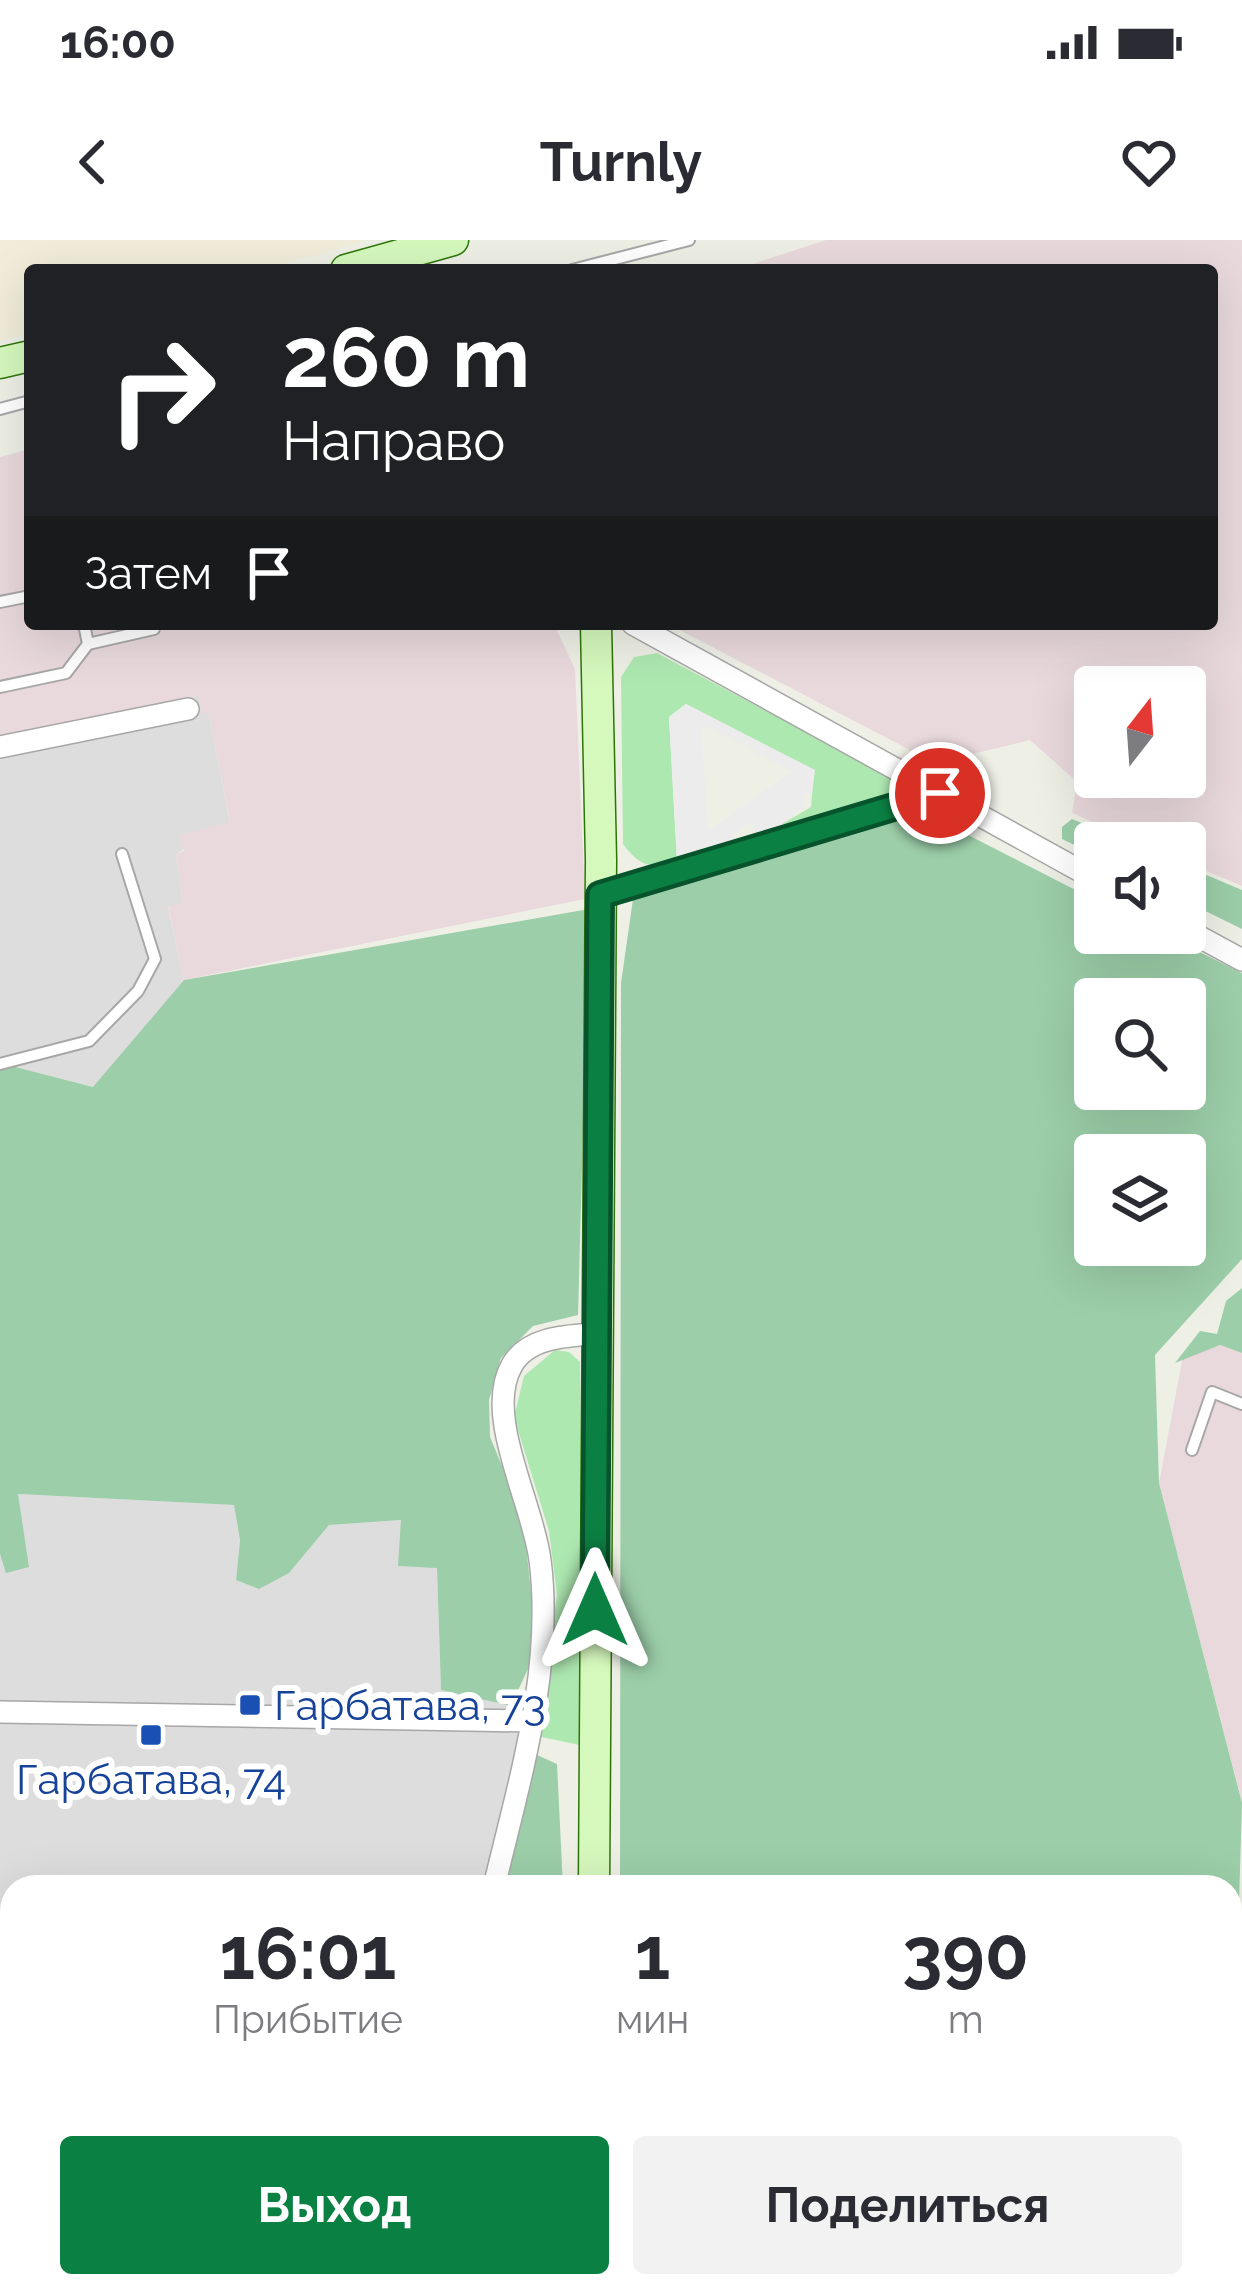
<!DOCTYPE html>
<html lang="ru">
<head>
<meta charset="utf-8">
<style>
  :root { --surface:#fff; --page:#f2f2f3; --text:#2b2b33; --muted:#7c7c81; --accent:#0b8043 }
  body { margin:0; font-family:Raleway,sans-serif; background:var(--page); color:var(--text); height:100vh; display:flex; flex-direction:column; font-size:45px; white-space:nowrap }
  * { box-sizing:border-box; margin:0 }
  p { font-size:39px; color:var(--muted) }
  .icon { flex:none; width:66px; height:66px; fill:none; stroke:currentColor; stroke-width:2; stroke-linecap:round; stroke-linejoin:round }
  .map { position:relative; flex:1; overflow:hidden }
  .details { position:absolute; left:0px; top:1635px; width:1242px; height:423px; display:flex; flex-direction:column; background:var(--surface); border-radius:36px 36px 0 0; box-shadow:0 12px 48px #0002 }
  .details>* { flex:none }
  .banner { position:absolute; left:24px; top:24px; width:1194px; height:366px; border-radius:12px; box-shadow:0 12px 48px #0002; background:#202124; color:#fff; overflow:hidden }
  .needle { width:78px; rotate:17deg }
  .tools { position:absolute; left:1074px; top:426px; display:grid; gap:24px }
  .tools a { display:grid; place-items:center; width:132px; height:132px; border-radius:12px; background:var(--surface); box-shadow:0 12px 48px #0002; font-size:60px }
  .pin { position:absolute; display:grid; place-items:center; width:102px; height:102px; color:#fff; margin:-51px; border:6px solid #fff; border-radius:50%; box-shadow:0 3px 12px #0007 }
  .me { position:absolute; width:132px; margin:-66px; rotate:0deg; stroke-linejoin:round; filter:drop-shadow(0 0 9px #0008) }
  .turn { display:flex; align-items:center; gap:42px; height:252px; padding:0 60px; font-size:54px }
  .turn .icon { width:156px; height:156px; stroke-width:2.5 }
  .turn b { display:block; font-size:84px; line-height:102px }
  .then { display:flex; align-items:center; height:114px; padding:0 60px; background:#0003; gap:24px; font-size:45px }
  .eta { display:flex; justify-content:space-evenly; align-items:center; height:204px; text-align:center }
  .eta b { font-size:72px; font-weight:700; line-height:84px }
  .button { display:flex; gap:24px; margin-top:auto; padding:24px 60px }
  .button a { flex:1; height:138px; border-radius:12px; background:var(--accent); color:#fff; font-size:48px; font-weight:700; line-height:138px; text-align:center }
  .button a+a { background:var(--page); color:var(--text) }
  .status { display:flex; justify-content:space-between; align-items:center; height:84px; padding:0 60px; background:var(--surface); direction:ltr }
  .status svg { height:33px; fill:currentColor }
  header { display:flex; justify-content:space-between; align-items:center; height:156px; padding:0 60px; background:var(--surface); font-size:54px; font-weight:700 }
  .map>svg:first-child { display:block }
</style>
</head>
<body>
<div class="status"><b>16:00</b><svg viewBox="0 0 49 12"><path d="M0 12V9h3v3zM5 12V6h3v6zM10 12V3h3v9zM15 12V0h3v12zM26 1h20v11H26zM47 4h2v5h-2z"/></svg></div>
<header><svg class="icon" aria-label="back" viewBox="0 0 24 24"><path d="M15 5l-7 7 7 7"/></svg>Turnly<svg class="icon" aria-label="heart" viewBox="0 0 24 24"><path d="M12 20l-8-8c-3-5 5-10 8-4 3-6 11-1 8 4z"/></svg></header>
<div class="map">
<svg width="1242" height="2056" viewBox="0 0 1242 2056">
  <rect width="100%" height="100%" fill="#eef0e6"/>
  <g fill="#dedddd">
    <path d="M198 455 209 473 230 583 176 614 183 664 168 667 184 740 94 847 0 823V502Z"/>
    <path d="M17 1254 234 1265 240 1300 236 1340 289 1333 329 1285 402 1280 437 1328 441 1450 538 1472 505 1647H12V1825L0 1826V1314L7 1333Z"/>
  </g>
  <g fill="#e9d9dd" fill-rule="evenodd">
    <path d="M826 0H1242V646L1185 622V603H1141L1072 573 1077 542 1030 500 935 523 668 384H1212V30H734ZM1185 447V537H1095V447Z"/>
    <path d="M30 209V384H554L575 429 585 659 184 740 168 666 183 663 176 614 184 611 180 595 230 582 209 473 202 474 198 456 0 502V217Z"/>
    <path d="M1220 1105 1242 1113V1562L1159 1243 1183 1116Z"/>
  </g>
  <path fill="#f1edda" d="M0 0H367L263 30H30V93L0 101Z"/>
  <g fill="#aee8b1">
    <path d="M657 413 900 542 898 555 784 589 782 584 811 567 814 530 686 464 669 477 677 621C650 628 641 628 623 604L621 437 634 417Z"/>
    <path d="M555 1110 569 1112 580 1122 584 1506 537 1496 557 1355 549 1291 514 1177 524 1136Z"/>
  </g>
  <g fill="#9ccea9" fill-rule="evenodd">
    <path d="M921 571 1095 660V693H1161L1242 733V1019L1155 1115 1159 1243 1242 1563 1236 1763H1242V1824L1230 1833V1647H620L621 743 633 659ZM1185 759V849H1095V759ZM1185 915V1005H1095V915Z"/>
    <path d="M1072 579 1129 603H1095V615L1062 599V587Z"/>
    <path d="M1185 626 1242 650V689L1185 661Z"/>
    <path d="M589 669 578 1075 533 1086 501 1118 489 1160 490 1197 523 1276 531 1353 532 1420 511 1466 441 1450 437 1328 398 1326 401 1280 329 1285 289 1333 259 1349 236 1340 240 1300 234 1265 18 1254 29 1327 6 1333 0 1314V823L93 847 184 740Z"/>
    <path d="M1242 1048V1113L1220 1105 1175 1123 1200 1091 1217 1094 1226 1061Z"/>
    <path d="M537 1515 557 1524 563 1647H499L526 1520Z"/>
    <path d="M0 1830 12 1831V1921L0 1920Z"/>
    <path d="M1230 1924 1242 1928V2046H1225H1230Z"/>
  </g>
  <path fill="#ececec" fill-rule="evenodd" d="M686 464 815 530 812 554H805L804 567 783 583 784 589 755 598 753 584 746 585 733 595 734 604 705 612 702 605 703 613 677 621 669 477ZM701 485 792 531 709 590 708 589Z"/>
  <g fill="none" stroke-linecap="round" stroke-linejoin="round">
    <defs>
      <g id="service">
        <path d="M572 30 689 0"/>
        <path d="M0 169 30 161"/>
        <path d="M0 362 30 356"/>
        <path d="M88 404 154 389 153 384"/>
        <path d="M0 447 66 433 88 404 84 384"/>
        <path d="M603 654 936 554"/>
        <path d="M0 824 89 801 138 751 155 719 122 614"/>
        <path d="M1192 1210 1212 1152 1242 1164"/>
      </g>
      <g id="minor">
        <path d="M633 384 1095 639"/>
        <path d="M0 507 188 469"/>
        <path d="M1185 689 1242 720"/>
        <path d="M0 1472 532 1481"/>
        <path d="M494 1647C519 1541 554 1430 540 1320 533 1263 483 1175 512 1125 528 1097 566 1096 595 1094"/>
        <path d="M0 1770 12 1767"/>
      </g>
      <g id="secondary">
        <path d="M346 30 453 0"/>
        <path d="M0 123 30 116"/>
        <path d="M594 1647 601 620 596 384"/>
      </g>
    </defs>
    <use href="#service" stroke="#a7a7a7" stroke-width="14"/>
    <use href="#minor" stroke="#a7a7a7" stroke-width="24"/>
    <use href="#secondary" stroke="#2e7508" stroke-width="33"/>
    <use href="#service" stroke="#fff" stroke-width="10"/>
    <use href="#minor" stroke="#fff" stroke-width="21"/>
    <use href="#secondary" stroke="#d5f8bd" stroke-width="30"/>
    <g stroke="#6e6e6e" stroke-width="6" stroke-dasharray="24 24" stroke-linecap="butt">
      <path d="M1230 1866 1242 1854"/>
      <path d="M1230 1890 1242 1885"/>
      <path d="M0 2009 12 2010"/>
      <path d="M482 2046 639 2056"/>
      <path d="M649 2046 794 2056"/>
    </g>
    <defs>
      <path id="secondary-bridge" d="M594 2056V2046"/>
    </defs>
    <use href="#secondary-bridge" stroke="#2e7508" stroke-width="33" stroke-linecap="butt"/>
    <use href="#secondary-bridge" stroke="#d5f8bd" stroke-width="30"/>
  </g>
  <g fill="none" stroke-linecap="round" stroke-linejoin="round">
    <defs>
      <path id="route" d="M595 1370 600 655 940 553"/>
    </defs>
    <use href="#route" stroke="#07532c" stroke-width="30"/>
    <use href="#route" stroke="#0b8043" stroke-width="21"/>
  </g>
  <g fill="#1a4fb4" stroke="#fff" stroke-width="4.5">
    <rect x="238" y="1453" width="24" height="24" rx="6"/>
    <rect x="139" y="1483" width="24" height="24" rx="6"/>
  </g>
  <g text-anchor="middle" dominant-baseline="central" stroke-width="12" stroke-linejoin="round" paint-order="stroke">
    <g font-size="42" fill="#164399" stroke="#fff" text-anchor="start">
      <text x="274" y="1465">Гарбатава, 73</text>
      <text x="151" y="1539" text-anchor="middle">Гарбатава, 74</text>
    </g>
  </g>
</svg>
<div class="tools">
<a><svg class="needle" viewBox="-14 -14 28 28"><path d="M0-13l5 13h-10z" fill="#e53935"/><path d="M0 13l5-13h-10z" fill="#7c7c81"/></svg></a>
<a><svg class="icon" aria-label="sound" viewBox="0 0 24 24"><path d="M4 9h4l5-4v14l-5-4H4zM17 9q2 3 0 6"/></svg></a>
<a><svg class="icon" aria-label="search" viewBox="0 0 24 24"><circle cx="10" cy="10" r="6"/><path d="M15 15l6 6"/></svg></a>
<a><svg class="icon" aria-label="layers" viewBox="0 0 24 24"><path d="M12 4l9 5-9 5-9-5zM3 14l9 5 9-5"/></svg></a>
</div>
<div class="pin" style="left:940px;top:553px;background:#d93025"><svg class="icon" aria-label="arrive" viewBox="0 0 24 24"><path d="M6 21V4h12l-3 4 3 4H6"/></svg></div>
<svg class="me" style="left:595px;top:1370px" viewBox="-20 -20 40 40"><path d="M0-17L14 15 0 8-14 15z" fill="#0b8043" stroke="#fff" stroke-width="4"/></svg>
<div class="banner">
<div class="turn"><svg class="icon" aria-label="right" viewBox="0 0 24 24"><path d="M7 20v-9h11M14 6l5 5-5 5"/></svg><div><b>260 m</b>Направо</div></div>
<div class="then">Затем<svg class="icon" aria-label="arrive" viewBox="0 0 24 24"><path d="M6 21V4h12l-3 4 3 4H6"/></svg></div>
</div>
<section class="details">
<div class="eta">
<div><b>16:01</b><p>Прибытие</p></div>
<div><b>1</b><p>мин</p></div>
<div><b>390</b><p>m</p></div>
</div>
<div class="button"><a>Выход</a><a>Поделиться</a></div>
</section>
</div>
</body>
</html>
